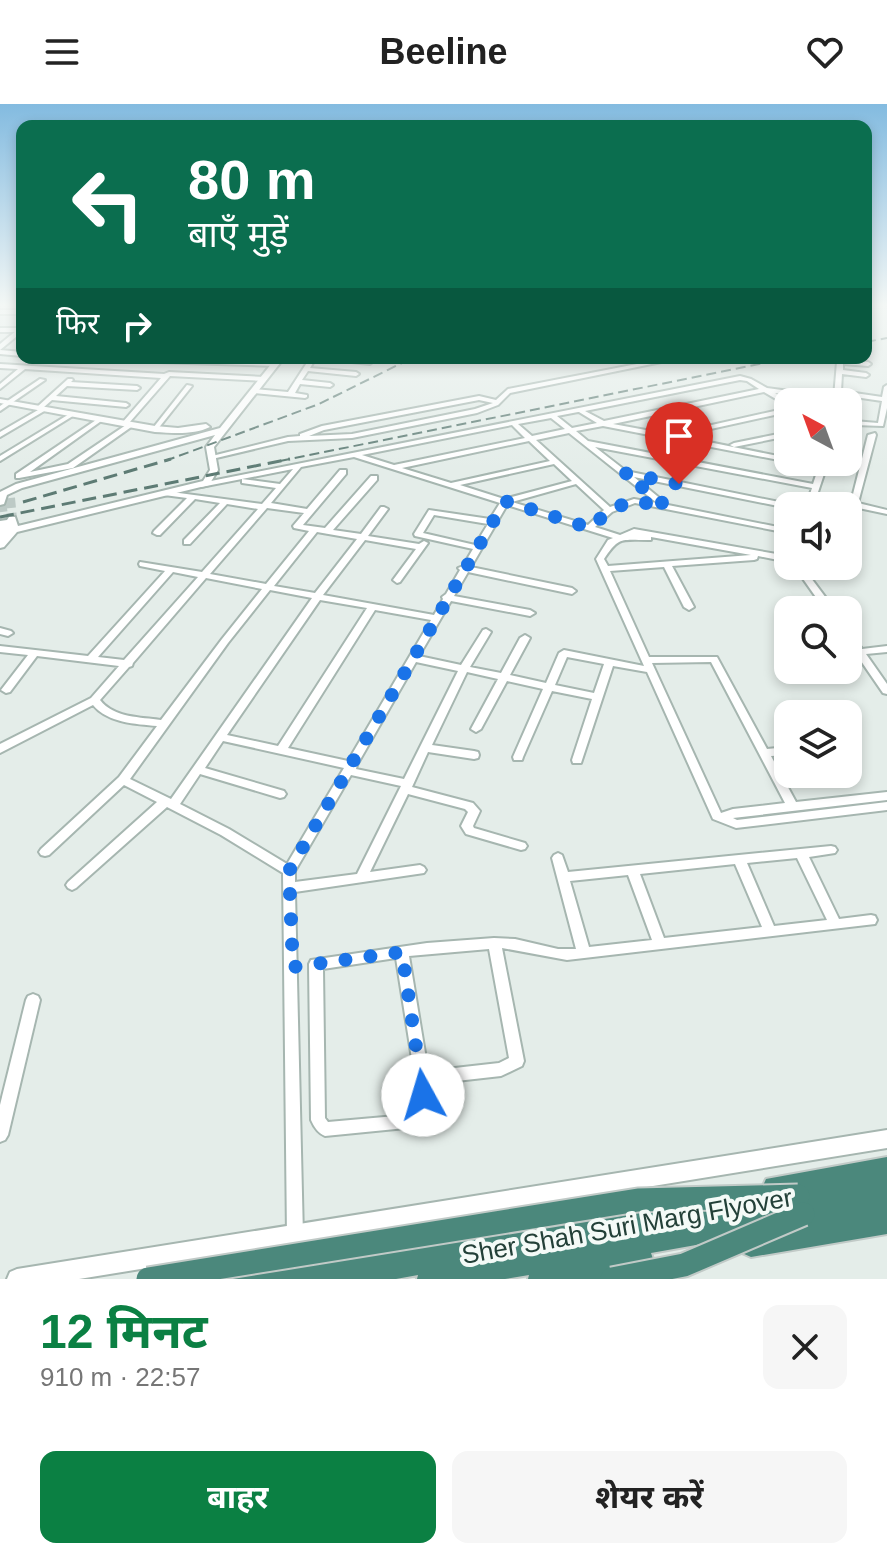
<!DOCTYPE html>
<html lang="hi">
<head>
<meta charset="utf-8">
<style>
  :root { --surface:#fff; --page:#f6f6f6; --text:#222; --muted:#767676; --accent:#0b8043 }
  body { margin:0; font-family:Arial,"Noto Sans Devanagari",sans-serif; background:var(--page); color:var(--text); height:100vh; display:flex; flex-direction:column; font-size:30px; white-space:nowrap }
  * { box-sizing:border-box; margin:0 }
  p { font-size:26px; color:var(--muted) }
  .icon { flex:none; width:44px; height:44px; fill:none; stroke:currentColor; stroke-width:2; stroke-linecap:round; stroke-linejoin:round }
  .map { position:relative; height:1175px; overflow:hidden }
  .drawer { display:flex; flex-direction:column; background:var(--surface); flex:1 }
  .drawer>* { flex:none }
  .hud { position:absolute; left:16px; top:16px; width:856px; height:244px; border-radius:16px; box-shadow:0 4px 12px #0003; background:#0b6e4f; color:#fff; overflow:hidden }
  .needle { width:52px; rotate:319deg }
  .buttons { position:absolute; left:774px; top:284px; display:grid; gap:16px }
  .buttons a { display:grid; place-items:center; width:88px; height:88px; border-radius:16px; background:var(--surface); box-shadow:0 4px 12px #0003; font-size:40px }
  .pin { position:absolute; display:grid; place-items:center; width:68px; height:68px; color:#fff; margin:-82px -34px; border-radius:50% 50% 50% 0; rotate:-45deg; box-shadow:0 0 8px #0007 }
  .pin .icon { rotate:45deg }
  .me { position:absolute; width:88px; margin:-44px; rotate:354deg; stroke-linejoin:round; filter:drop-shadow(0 0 6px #0008) }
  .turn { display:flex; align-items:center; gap:28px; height:168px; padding:0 40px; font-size:36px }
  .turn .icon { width:104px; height:104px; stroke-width:2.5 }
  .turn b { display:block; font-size:56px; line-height:68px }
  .then { display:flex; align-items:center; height:76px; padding:0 40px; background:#0003; gap:16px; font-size:30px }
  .round { display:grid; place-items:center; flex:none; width:84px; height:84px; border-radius:16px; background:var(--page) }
  .summary { display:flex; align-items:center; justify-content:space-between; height:136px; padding:0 40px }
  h1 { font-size:48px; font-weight:700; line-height:60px; color:var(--accent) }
  .action { display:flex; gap:16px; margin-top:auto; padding:16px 40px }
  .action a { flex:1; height:92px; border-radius:16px; background:var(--accent); color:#fff; font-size:32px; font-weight:700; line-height:92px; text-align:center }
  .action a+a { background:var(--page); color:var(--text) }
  header { display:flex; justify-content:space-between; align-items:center; height:104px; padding:0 40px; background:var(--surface); font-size:36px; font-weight:700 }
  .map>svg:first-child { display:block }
</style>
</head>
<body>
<header><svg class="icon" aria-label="menu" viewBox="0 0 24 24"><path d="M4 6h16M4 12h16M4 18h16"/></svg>Beeline<svg class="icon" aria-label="heart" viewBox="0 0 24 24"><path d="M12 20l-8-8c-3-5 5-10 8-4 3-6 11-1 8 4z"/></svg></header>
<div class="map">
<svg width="887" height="1175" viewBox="0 0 887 1175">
  <rect width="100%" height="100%" fill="#e4ede9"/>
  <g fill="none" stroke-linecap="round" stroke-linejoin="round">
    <g stroke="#bdcac6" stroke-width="10" stroke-dasharray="10 5" stroke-linecap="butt">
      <path d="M10 394 12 415"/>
      <path d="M1 398 4 418"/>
    </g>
    <defs>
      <g id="minor">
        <rect x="0" y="206" width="22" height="4"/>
        <path d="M0 224H17L20 226 17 228H0Z"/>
        <path d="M0 246 22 248V252L0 250Z"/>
        <path d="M93 254H152L276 258 279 260 276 262 96 256Z"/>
        <path d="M310 254H316L310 264 356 268 359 270 356 272 308 267 302 276 330 279 333 281 330 283 300 280 295 289 307 291V293L305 294 254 289 251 287 254 285 288 288Z"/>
        <path d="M340 254 369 256 370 254H377L370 260 342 257 340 256Z"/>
        <path d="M668 254H681L510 289 498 301 477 309 352 334 288 337 212 355 208 353 288 333 300 332V330L322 322 479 292 496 296 508 285ZM479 296 493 299 475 305 352 330 309 332 324 326Z"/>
        <path d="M840 256 868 258 871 260 868 262 843 260V266L866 269 869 271 866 273 842 270 841 287 882 293 884 283 887 281V304L883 322 854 321 851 319 854 317 878 319 882 297 841 291 840 298H834V297L775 289 789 298H788V302L764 288 613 320 673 331 676 329 788 304V308L679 332 788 354 789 358 603 322 576 327 588 337 813 380 816 371 789 358H799L818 366 820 358H828L817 391 851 398 868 331 875 329 876 331 858 399 887 406V410L816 395 814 402H806L812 384 595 343 626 367 789 400 793 402H788V404L634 373 668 401 788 425V429L635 399 612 408 595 423 620 431 634 425 788 452V458L758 452 757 455 754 456 672 462 694 503 689 506 684 503 664 463 610 467 649 553H717L767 645 788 643V651L771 652 796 698 887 688V696L733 714 737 716 887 698V706L736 724 713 715 647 568 613 562 581 659H573L572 656 592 595 552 587 523 653 522 656H514L513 653 543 585 507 577 481 625 476 628 471 625 498 575 467 568 432 641 474 647 478 648 479 651 478 654 474 655 428 648 412 683 473 699 480 707 473 722 474 724 525 739 527 742 525 745 521 746 466 730 461 722 468 708 465 705 408 690 370 768 420 761 424 763 426 766 424 769 295 788 303 1133 301 1139 295 1141 289 1139 287 1133 283 769 221 731 167 703 76 784 72 786 68 784 66 781 68 778 157 698 124 681 49 751 45 752 41 751 39 748 41 745 119 673 157 622C135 620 108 619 93 601L0 649V640L91 594 119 562 37 552 10 588 6 589 1 586 28 551 0 548V542L88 552 165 467 140 462 139 460 140 458 202 468 258 405 227 400 190 440H184V436L220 399 195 395 160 431H157L153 429 154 427 187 394 164 391V387L262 400 276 384 242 379V375L280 380 293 365 201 383 197 381 201 379 740 272 751 275 767 284 834 293 837 258ZM740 276 747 277 759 285 604 317 585 307ZM578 308H579L597 319 572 324 557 312ZM551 314 565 325 532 332 518 320ZM512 321 525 334 394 361 362 351ZM569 329 657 399 634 395 610 403 536 336ZM529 337 550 357 451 379 402 364ZM354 353 500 399 490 415 429 406 414 430 415 432 473 445 463 462 458 464 460 466 446 490 442 493 443 495 434 511 323 491 365 436 416 445 393 476 397 479 400 478 428 439 424 437 419 440 368 432 388 405 384 403H381L361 430 333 426 377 376V372H371L325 424 303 421 346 370V366H340L307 405 271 399 301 363ZM554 360 572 377 504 395 460 381ZM576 380 604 406 588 421 512 398ZM507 401 613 434 608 436 596 455 644 562 564 546 559 549 546 579 510 571 530 534 525 531 520 534 501 569 470 563 491 528 486 525 483 526 461 561 419 552 451 497 530 512 535 509 530 506 454 492 468 468 572 490 576 487 572 484 471 463ZM267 404 304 409 293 422 294 424 309 427 266 480 210 470ZM434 411 488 420 475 441 423 429ZM317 428 357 435 315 489 274 482ZM651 433 751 451 608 462 604 455C619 432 622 436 648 436H651ZM173 468 198 473 124 556 98 553ZM206 474 262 485 222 535 161 616C141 613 114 614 100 596L129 563 132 562 133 559ZM270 486 312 494 171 695 130 675 228 539ZM320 496 367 504 278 642 227 631ZM375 506 431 516 348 657 288 644ZM567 553 604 560 594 589 555 581ZM416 558 458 567 404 675 356 665 357 661ZM711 558 785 699 733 705 721 709 652 559ZM223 637 344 664 287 760 229 725 180 700 200 670 280 694 284 693 286 690 284 687 205 664ZM351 671 401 682 357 770 295 778V767Z"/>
        <path d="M0 260 164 270 169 268 264 273 267 275 264 277 170 272 129 319H134V321L73 364 19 374H16V370L99 314 104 315 30 368 68 360 126 321 122 319 161 274 25 265 0 285V280L18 265 0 264Z"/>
        <path d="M40 275 45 276 0 307V302Z"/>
        <path d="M68 275H72L73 276 71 278 137 282 140 284 137 286 67 282 56 292 126 299 129 301 126 303 52 296 44 303 47 305 46 306 0 333V328L38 306 36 304 37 303Z"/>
        <path d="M187 281 192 282 157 326H153V324Z"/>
        <path d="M71 309 76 310 0 357V352Z"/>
        <path d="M788 328V332L734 343 730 341 734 339Z"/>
        <path d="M794 462H802L835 506H825Z"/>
        <path d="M0 524 11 527 13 529 8 532 0 530Z"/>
        <path d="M848 528 851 529 862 545 887 542V548L866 550 887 580V590L883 589 848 538Z"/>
        <path d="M831 742 835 743 837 746 835 749 809 753 839 815 871 811 875 812 877 816 875 820 567 856 502 844 524 957 522 962 501 972 430 980C431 999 437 1013 416 1023L325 1032C318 1029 314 1023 311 1016L309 860 311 856 427 839 494 834 515 835 558 845H576L552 754 554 751 558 749 562 751 568 768ZM797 754 827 816 774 822 747 759ZM735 760 762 823 664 834 640 770ZM628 771 652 836 589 843 570 777ZM489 845 509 954 499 959 428 967 409 852ZM396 854 415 974 416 1005 412 1010 407 1011 328 1018 325 1014 323 865Z"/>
        <path d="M33 890 38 892 40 896 8 1031 5 1036 0 1038V1001L26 896 28 892Z"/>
      </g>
      <g id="tertiary">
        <path d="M22 222V228L0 246V240Z"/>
        <path d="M276 254H284L214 343 218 366 209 381 17 428 4 443 0 444V417L7 416 9 413H15L18 422 203 377 210 366 206 343 215 331 22 384 7 391 4 400 0 401V388L16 380 220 324Z"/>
        <path d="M0 295 155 322 178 324 206 320 210 323C194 331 173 329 155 328L0 299Z"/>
        <path d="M887 1026V1044L79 1175H7L10 1168 17 1165Z"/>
      </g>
      <path id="trunk" d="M887 1053V1130L751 1153 742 1149 738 1140 741 1133 651 1149 654 1158 650 1167 619 1175H528L529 1171 505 1175H417L418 1171 396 1175H212L216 1166 225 1162 528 1112 537 1116 540 1124 740 1089 749 1093 753 1102 751 1106 782 1101 780 1096 766 1093 762 1084 766 1075Z"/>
    </defs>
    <use href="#minor" stroke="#a6b6b0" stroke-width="4"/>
    <use href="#tertiary" stroke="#a6b6b0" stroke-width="4"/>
    <use href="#trunk" stroke="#c1cac7" stroke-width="4"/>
    <use href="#minor" fill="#fff" fill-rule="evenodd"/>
    <use href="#tertiary" fill="#fff" fill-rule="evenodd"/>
    <use href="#trunk" fill="#4b887c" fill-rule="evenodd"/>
    <g stroke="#5d7b74" stroke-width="2" stroke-dasharray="10 5" stroke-linecap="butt">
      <path d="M866 238 887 234"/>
      <path d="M165 357 319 300 412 254"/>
      <path d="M280 357 789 254"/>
    </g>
    <g stroke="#5d7b74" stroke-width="3" stroke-dasharray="14 7" stroke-linecap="butt">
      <path d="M23 398 171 355"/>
      <path d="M0 413 290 355"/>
    </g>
    <defs>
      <g id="trunk-bridge">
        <path d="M148 1175 638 1096 798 1092"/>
        <path d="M612 1175 684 1161 803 1110"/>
      </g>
    </defs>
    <use href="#trunk-bridge" stroke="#c1cac7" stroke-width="27" stroke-linecap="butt"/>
    <use href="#trunk-bridge" stroke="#4b887c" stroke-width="23"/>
  </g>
  <linearGradient id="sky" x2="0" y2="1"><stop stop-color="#83bbe0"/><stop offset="0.55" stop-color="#f3f7f5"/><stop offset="1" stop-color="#f3f7f5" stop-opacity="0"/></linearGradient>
  <rect width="887" height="365" fill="url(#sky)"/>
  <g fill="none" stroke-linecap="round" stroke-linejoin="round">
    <path stroke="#1a73e8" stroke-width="14" stroke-dasharray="0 25.2" d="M423 991 402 848 293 863 289 767 505 397 590 424C619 397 627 395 666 402L624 369 679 380"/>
  </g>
  <g text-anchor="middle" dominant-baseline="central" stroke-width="8" stroke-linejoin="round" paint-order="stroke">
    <g font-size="26" fill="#234038" stroke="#f4faf7">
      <text transform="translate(627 1122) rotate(-10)">Sher Shah Suri Marg Flyover</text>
    </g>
  </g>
</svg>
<div class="buttons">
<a><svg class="needle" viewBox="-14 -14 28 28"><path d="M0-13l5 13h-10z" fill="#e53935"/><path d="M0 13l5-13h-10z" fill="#767676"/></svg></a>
<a><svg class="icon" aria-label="sound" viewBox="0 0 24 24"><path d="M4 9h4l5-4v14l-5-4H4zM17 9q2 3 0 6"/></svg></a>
<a><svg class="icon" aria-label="search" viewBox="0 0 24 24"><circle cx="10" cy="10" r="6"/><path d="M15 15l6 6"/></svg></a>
<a><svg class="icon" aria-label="layers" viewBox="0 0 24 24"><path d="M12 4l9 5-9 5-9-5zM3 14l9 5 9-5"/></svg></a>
</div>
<div class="pin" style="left:679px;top:380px;background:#d93025"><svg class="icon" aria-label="arrive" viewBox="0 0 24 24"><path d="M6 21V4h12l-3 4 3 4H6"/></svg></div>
<svg class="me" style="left:423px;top:991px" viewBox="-20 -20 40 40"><circle r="19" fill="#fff"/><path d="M0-13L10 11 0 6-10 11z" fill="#1a73e8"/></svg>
<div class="hud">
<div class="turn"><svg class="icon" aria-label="left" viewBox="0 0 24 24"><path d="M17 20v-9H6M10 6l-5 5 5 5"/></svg><div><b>80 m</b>बाएँ मुड़ें</div></div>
<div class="then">फिर<svg class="icon" aria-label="right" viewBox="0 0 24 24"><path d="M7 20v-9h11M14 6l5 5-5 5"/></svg></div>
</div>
</div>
<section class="drawer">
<div class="summary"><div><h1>12 मिनट</h1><p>910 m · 22:57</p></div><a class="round"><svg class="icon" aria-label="close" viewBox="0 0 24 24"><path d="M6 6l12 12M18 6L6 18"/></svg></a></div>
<div class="action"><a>बाहर</a><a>शेयर करें</a></div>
</section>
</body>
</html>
